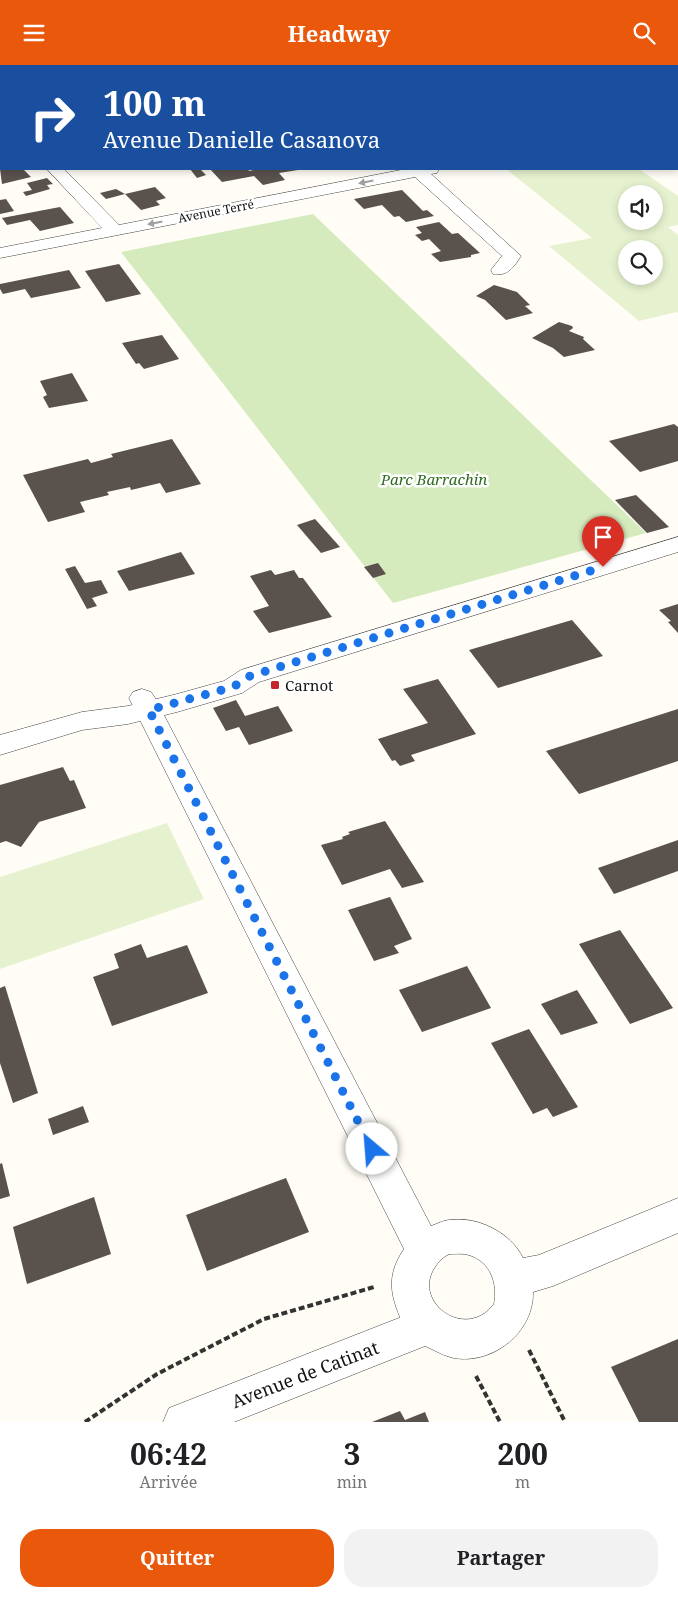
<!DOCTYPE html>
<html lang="fr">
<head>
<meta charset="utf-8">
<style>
  :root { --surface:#fff; --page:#f2f2f2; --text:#202124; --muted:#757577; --accent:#ea580c }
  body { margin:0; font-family:"Noto Serif",serif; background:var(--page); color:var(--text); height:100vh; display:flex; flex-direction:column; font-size:19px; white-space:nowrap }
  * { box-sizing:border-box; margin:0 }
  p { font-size:16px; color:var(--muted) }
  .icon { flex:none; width:28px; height:28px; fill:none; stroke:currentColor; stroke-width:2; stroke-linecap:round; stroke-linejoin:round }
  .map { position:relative; height:1357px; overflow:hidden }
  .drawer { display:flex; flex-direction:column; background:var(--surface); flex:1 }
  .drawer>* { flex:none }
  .top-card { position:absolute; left:0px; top:0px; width:679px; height:105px; box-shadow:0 2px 8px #0003; background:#1a4fa0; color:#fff; overflow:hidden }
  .fabs { position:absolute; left:618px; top:120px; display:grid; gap:10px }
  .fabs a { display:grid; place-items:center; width:45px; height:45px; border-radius:50%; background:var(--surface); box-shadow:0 2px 8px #0003; font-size:25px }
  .pin { position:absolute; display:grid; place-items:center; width:42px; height:42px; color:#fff; margin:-51px -21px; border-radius:50% 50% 50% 0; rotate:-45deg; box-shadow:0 0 5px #0007 }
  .pin .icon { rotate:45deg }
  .me { position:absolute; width:55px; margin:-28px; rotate:333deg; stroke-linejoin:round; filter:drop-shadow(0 0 4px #0008) }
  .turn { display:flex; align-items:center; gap:18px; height:105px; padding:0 20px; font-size:22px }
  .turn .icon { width:65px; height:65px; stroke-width:2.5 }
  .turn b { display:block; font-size:35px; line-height:42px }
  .eta { display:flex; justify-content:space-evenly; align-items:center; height:85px; text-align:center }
  .eta b { font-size:30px; font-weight:700; line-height:35px }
  .cta { display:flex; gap:10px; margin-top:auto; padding:10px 20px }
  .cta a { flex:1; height:58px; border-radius:20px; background:var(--accent); color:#fff; font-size:20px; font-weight:700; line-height:58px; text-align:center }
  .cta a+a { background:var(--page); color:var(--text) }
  header { display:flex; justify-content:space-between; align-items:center; height:65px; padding:0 20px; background:var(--accent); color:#fff; font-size:22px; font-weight:700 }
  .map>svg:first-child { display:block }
</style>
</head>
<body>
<header><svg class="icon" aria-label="menu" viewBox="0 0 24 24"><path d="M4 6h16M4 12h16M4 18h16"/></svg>Headway<svg class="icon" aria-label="search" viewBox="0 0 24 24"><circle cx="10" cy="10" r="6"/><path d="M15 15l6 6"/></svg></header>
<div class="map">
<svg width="678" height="1357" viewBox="0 0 678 1357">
  <rect width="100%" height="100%" fill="#fffdf5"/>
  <path fill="#d5ebbd" d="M313 149 646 468 393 538 121 187Z"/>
  <g fill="#e6f2cf" fill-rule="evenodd">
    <path d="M506 104H639L678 131V160L668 162 678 170V248L676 247 639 256 549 181 592 173ZM626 129H654V156H626ZM626 184H654V211H626Z"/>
    <path d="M167 758 204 834 0 904V812Z"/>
  </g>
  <g fill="#5a524d">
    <path d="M0 104H23L31 112 2 119Z"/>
    <path d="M190 104H200L206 110 197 113Z"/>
    <path d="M210 104H248L249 106 259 104 298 105 279 108 285 115 263 120 254 111 222 117Z"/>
    <path d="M47 113 53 119 47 120 50 124 26 131 23 127 32 125 27 118Z"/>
    <path d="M155 122 166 133 156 136 160 140 141 145 125 129Z"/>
    <path d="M116 124 125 129 106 134 100 128Z"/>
    <path d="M402 125 423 146 427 145 434 151 406 157 399 151 394 152 382 140 364 144 354 134Z"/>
    <path d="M6 134 14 146 0 149V135Z"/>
    <path d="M60 142 74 158 40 166 30 155 7 160 2 153Z"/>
    <path d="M439 157 452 169 458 168 480 188 471 190V192L440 197 431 189 441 186 429 174 422 176 415 170 422 168 416 162Z"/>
    <path d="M119 199 141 229 106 237 85 206Z"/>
    <path d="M69 205 81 223 31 233 25 224 3 229 0 224V219Z"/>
    <path d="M494 220 517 227 530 240 525 241 533 248 506 255 485 235 476 231Z"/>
    <path d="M559 257 572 261 573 263 569 266 584 272 583 274 595 285 564 292 553 283 532 273Z"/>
    <path d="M162 270 179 294 144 304 139 298 136 299 122 278Z"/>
    <path d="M72 308 88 336 49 343 43 332 47 330 40 316Z"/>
    <path d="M674 359 678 362V396L640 407 609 376Z"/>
    <path d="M172 374 201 419 166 428 160 418 131 425 130 422 107 427 109 430 80 437 85 447 48 457 23 410 88 394 91 398 113 392 111 389Z"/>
    <path d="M636 430 669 462 647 468 615 435Z"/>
    <path d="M315 454 340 482 321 488 297 460Z"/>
    <path d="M181 487 195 509 129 526 117 506Z"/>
    <path d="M378 498 386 509 373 513 364 502Z"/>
    <path d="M75 501 85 518 101 515 108 528 92 533 97 541 87 544 65 504Z"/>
    <path d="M271 505 275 510 294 505 299 513H303L332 552 269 568 253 546 269 541 250 511Z"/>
    <path d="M678 539V568L668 557 671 556 659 545Z"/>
    <path d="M572 555 603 591 498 623 469 585Z"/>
    <path d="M438 614 476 669 411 690 415 696 400 701 395 695 392 696 378 674 428 658 403 624Z"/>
    <path d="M236 635 245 651 278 641 293 666 249 680 239 662 226 666 213 643Z"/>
    <path d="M678 644V696L579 729 546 686Z"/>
    <path d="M63 702 70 716 74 715 86 743 39 757 21 782 6 776 0 778V720Z"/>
    <path d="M385 756 424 817 402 823 390 804 342 820 321 780 343 774 342 772 350 769 348 767Z"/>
    <path d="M678 775V806L614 829 598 803Z"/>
    <path d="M390 832 412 874 394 881 399 888 374 896 348 845Z"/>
    <path d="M620 865 673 943 630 959 579 879Z"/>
    <path d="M141 879 147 893 187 880 208 928 112 961 93 912 119 903 114 889Z"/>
    <path d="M467 901 491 943 422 967 399 925Z"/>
    <path d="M5 921 38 1028 13 1038 0 998V923Z"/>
    <path d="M577 925 598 958 561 970 541 939Z"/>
    <path d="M529 964 578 1042 553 1052 547 1043 533 1049 491 978Z"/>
    <path d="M83 1041 89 1057 53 1070 48 1054Z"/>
    <path d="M2 1098 10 1131 0 1134V1099Z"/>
    <path d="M286 1113 309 1167 207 1206 186 1150Z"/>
    <path d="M94 1132 111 1189 27 1219 13 1162Z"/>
    <path d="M678 1274V1357H639L611 1302Z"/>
    <path d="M400 1346 405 1355 425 1347 429 1357H372Z"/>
  </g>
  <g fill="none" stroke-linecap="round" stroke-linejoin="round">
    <defs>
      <g id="minor">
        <path d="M453 0H468V1H454Z"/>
        <path d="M0 41 1 42V52L0 51Z"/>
        <path d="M47 104H64L119 160 406 104H439L437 108 431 109 521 191C514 202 507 212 493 209L491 205 502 191 415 112 0 193V183L102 163Z"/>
        <path d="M142 624 151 627 155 633 431 1161C437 1159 444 1155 450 1155 478 1151 511 1168 523 1193L539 1190 678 1133V1168L553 1221 533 1227C534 1267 493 1300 454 1293 444 1291 434 1285 425 1281L234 1357H163L169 1343 399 1253 400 1252C389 1226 388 1208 404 1184L129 633 133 627ZM449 1189C455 1189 463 1188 469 1190 491 1197 498 1219 494 1239 466 1277 411 1237 435 1202 438 1197 443 1192 449 1189Z"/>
      </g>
      <path id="tertiary" d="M678 472V487L259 617 242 628 177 647 128 659 82 665 0 690V670L82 647 128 641 177 629 224 616 241 605Z"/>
    </defs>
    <use href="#minor" stroke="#444" stroke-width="1"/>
    <use href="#tertiary" stroke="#444" stroke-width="1"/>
    <g stroke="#333" stroke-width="4" stroke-dasharray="6 3" stroke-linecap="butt">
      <path d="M529 1285 565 1357"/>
      <path d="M476 1311 500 1357"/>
      <path d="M85 1357 157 1309 264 1254 374 1222"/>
    </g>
    <use href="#minor" fill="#fff" fill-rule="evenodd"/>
    <use href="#tertiary" fill="#fff" fill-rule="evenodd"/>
  </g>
  <defs><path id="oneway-solid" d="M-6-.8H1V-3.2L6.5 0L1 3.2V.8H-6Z" transform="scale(1.25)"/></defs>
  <g fill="#a0a0a0">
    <use href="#oneway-solid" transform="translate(366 117) rotate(169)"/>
    <use href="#oneway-solid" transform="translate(155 158) rotate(169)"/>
  </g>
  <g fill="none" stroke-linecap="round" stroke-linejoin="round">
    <path stroke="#1a73e8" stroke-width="9" stroke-dasharray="0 16.2" d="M372 1084 149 645 233 622 250 611 603 502"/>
  </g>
  <rect fill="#c4262e" stroke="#fff" stroke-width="2" x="270" y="615" width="10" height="10" rx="2.5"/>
  <g text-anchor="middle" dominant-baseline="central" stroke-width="5" stroke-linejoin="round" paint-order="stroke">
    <g font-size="12" fill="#111" stroke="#fff">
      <text transform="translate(216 146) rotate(-11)">Avenue Terré</text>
    </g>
    <g font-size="15" font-style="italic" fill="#2f6b1f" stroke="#fff">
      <text x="434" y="414">Parc Barrachin</text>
    </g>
    <g font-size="15" fill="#111" stroke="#fff" text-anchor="start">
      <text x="285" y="620">Carnot</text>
    </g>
    <g font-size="18" fill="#111" stroke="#fff">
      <text transform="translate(305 1309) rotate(-21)">Avenue de Catinat</text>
    </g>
  </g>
</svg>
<div class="fabs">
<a><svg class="icon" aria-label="sound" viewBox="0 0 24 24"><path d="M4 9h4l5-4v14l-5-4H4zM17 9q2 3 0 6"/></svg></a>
<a><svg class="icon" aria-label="search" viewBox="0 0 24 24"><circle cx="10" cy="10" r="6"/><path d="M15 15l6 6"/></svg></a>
</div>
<div class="pin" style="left:603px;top:502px;background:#d93025"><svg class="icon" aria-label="arrive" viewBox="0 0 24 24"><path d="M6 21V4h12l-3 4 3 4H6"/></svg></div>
<svg class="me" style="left:372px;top:1084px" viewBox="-20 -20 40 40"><circle r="19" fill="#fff"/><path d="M0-13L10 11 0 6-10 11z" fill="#1a73e8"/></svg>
<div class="top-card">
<div class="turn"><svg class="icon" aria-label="right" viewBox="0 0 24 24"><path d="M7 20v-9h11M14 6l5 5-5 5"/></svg><div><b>100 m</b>Avenue Danielle Casanova</div></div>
</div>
</div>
<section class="drawer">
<div class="eta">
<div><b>06:42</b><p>Arrivée</p></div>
<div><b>3</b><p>min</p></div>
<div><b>200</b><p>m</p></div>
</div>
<div class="cta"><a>Quitter</a><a>Partager</a></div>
</section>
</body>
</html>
